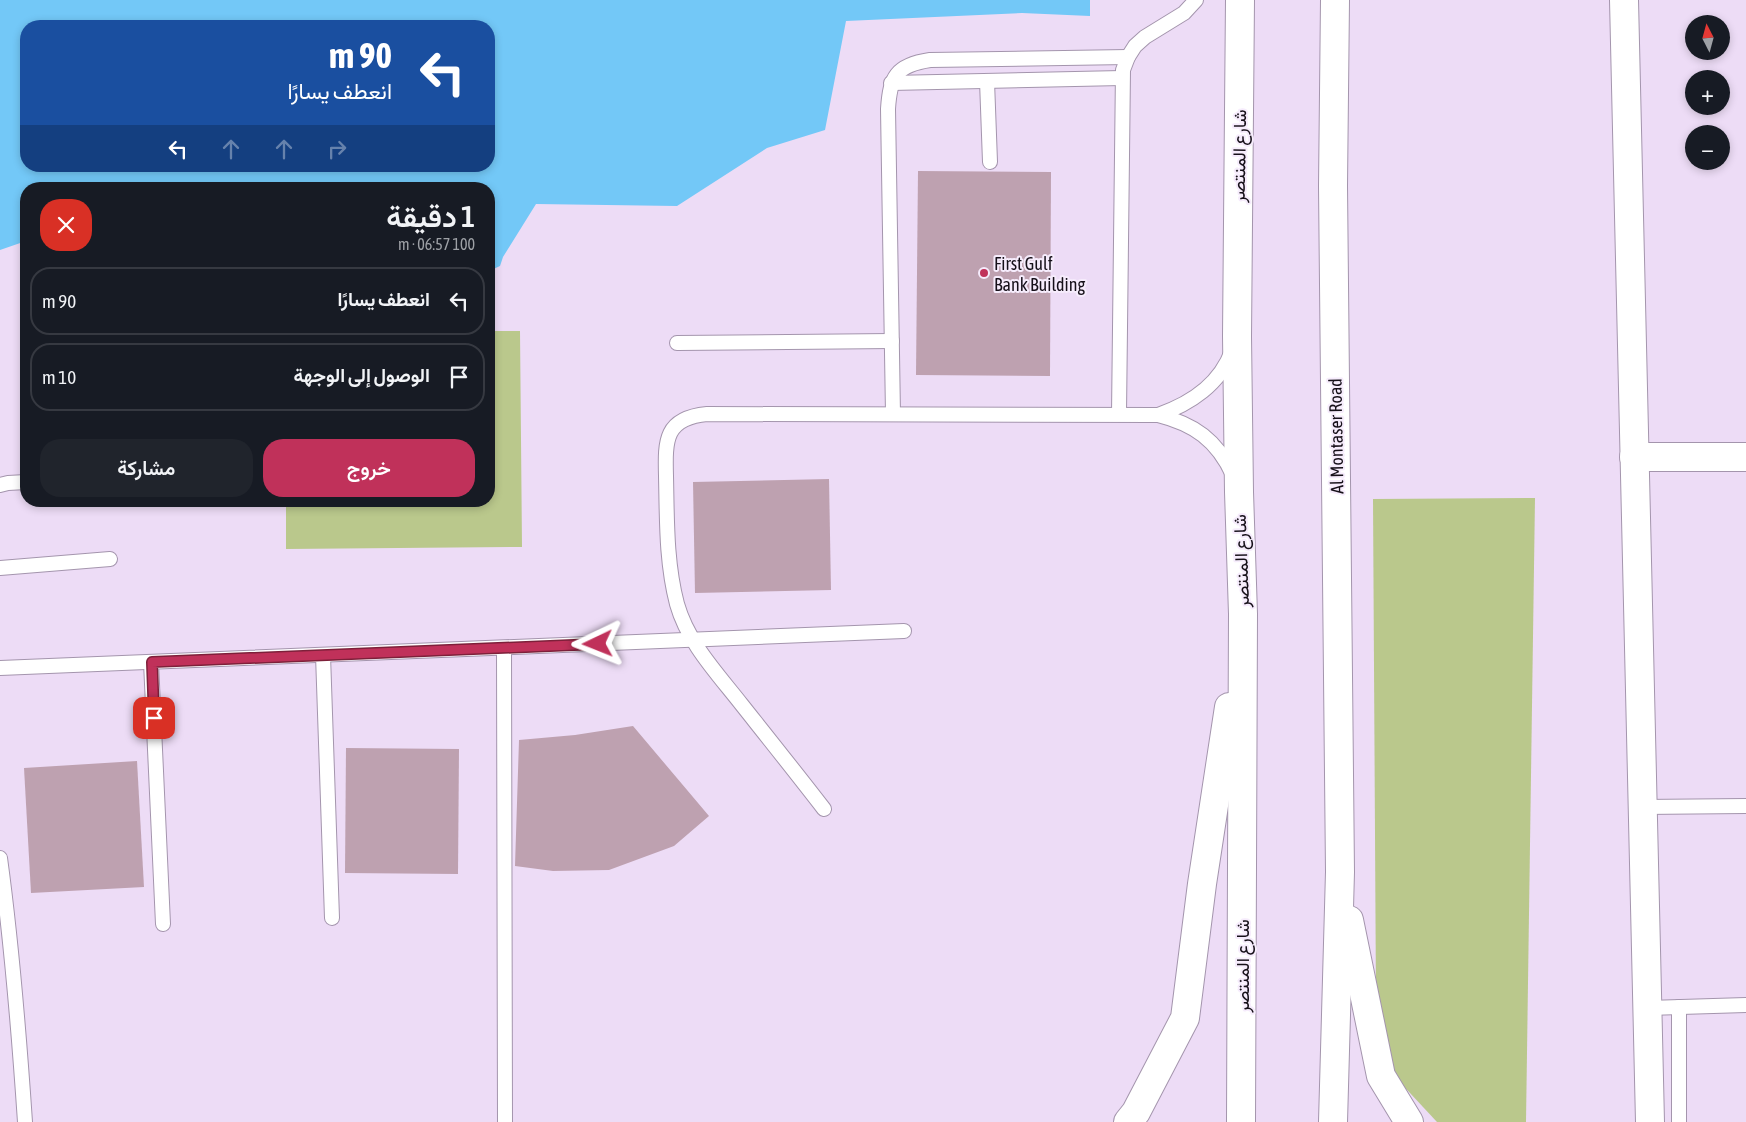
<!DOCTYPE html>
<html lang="ar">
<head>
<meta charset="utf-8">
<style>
  :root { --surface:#171b24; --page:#20242c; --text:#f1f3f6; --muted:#9ea1a6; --line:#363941; --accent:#c0315a }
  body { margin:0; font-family:"Asap Condensed",Vazirmatn,sans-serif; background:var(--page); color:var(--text); direction:rtl; height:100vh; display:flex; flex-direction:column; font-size:19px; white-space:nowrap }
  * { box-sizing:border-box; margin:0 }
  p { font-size:16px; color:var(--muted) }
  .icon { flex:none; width:28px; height:28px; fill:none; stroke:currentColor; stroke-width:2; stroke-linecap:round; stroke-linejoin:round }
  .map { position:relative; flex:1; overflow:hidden; direction:ltr }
  .side { position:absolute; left:20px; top:182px; width:475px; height:325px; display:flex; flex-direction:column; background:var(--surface); border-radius:20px; box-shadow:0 2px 8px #0003; direction:rtl }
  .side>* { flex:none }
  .top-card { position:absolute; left:20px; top:20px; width:475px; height:152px; border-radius:20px; box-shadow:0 2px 8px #0003; direction:rtl; background:#1a4fa0; color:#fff; overflow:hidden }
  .needle { width:32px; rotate:354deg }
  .tools { position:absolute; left:1685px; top:15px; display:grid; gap:10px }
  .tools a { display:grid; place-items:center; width:45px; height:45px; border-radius:50%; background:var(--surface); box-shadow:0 2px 8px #0003; font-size:25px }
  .pin { position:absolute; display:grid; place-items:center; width:42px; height:42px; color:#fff; margin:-21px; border-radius:10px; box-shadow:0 2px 8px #0006 }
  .me { position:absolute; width:55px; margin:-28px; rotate:268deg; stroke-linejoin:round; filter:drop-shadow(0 0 4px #0008) }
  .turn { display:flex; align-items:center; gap:18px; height:105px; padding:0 20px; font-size:22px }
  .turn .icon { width:65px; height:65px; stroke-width:2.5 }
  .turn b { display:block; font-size:35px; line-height:42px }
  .lanes { display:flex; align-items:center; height:48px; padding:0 20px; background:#0003; justify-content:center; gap:25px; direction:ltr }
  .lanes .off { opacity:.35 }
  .round { display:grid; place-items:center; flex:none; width:52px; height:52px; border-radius:20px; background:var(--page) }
  .head { display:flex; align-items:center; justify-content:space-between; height:85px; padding:0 20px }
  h1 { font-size:30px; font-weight:600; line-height:38px }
  .cta { display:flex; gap:10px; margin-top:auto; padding:10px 20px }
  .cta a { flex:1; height:58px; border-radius:20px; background:var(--accent); color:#fff; font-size:20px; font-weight:600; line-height:58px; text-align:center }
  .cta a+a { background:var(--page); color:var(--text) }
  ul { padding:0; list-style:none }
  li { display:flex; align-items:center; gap:15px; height:68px; margin:0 10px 8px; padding:0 10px; border:2px solid var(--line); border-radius:20px }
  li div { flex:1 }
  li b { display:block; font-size:19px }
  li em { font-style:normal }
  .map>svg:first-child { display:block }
</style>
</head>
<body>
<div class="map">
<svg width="1746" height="1122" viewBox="0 0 1746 1122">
  <rect width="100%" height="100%" fill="#eddcf6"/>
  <g fill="#bac88c">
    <path d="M489 331H520L522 547 286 549V501H489Z"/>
    <path d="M1535 498 1526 1122H1437L1396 1078 1376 1001 1373 499Z"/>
  </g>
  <path fill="#73c8f7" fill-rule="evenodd" d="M0 0H1090V16L1022 13 846 21 825 130 767 148 677 206 536 204 503 257 500 266 489 271V189H26V241L0 250ZM26 26H489V166H26Z"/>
  <g fill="#bea1b0">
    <path d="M918 171 1051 172 1050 376 916 375Z"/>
    <path d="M829 479 831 590 695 593 693 482Z"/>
    <path d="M633 726 709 816 674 846 609 870 553 871 515 866 519 740 575 735Z"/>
    <path d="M346 748 459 749 458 874 345 873Z"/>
    <path d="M137 761 144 887 31 893 24 768Z"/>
  </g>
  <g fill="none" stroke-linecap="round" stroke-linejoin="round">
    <defs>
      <g id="service">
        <path d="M987 81 990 162"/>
        <path d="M891 83 1122 78"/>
        <path d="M677 343 892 341"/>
        <path d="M893 414 888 109C890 77 896 65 930 60L1128 57"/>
        <path d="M1119 414 1123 70 1128 57 1135 46 1145 37 1184 13 1196 0"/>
        <path d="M1158 415C1190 404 1220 384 1232 351"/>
        <path d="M0 485 8 483 26 482"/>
        <path d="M0 568 110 559"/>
        <path d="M504 648 505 1122"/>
        <path d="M323 655 332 918"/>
        <path d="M151 662 163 924"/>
        <path d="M0 668 904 631"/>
        <path d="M1642 807 1746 806"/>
        <path d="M824 809C797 774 769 739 742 705 717 673 688 643 677 604 666 562 667 519 666 476 665 440 665 418 707 414L1158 415C1194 424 1217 440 1233 475"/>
        <path d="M0 858C12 946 19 1033 25 1122"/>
        <path d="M1679 1007V1122"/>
        <path d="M1648 1008 1746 1005"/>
      </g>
      <g id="minor">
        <path d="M1624 0 1650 1122"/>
        <path d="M1634 457H1746"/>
      </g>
      <g id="primary">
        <path d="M1240 0 1237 336 1239 492 1243 614 1241 1122"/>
        <path d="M1349 920 1381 1076 1409 1122"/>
        <path d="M1128 1122 1136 1112 1185 1018 1202 884 1229 707"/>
        <path d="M1333 1122 1340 872 1333 186 1335 0"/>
      </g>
    </defs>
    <use href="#service" stroke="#a495ad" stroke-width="16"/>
    <use href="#minor" stroke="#a495ad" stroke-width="30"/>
    <use href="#primary" stroke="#a495ad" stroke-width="30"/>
    <use href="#service" stroke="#fff" stroke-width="14"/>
    <use href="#minor" stroke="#fff" stroke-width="28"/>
    <use href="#primary" stroke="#fff" stroke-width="28"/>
  </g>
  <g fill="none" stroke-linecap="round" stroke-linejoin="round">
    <defs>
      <path id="route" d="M154 718 152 662 598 644"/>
    </defs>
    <use href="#route" stroke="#7d203a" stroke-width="12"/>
    <use href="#route" stroke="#c0315a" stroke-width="9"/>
  </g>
  <circle fill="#c0315a" stroke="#f6ecfc" stroke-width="2" cx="984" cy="273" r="5"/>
  <g text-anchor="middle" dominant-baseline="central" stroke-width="4" stroke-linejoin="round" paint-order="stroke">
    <g font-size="18" fill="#161019" stroke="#f6ecfc">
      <text transform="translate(1239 156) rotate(-89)">شارع المنتصر</text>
      <text transform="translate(1336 436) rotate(-91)">Al Montaser Road</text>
      <text transform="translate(1241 561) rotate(-92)">شارع المنتصر</text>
      <text transform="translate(1242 966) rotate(-90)">شارع المنتصر</text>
    </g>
    <g font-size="18" fill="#161019" stroke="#f6ecfc" text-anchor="start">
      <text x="994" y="263">First Gulf<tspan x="994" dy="21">Bank Building</tspan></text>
    </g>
  </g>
</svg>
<div class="tools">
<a><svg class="needle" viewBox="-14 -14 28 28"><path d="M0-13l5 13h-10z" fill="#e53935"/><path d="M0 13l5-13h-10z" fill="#9ea1a6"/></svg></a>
<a>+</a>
<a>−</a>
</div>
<div class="pin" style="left:154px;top:718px;background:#d93025"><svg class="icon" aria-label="arrive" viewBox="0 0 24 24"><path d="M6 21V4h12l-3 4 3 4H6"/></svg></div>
<svg class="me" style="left:598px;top:644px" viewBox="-20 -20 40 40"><path d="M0-17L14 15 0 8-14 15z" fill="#c0315a" stroke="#fff" stroke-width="4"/></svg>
<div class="top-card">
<div class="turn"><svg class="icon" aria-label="left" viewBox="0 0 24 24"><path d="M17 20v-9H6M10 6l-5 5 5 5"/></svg><div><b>90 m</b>انعطف يسارًا</div></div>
<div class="lanes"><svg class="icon" aria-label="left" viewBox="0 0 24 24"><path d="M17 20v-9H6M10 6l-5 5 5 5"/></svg><svg class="icon off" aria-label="ahead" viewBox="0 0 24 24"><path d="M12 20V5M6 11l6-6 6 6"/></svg><svg class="icon off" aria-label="ahead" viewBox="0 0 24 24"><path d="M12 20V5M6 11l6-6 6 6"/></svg><svg class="icon off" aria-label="right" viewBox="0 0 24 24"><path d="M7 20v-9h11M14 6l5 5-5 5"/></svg></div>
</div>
<section class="side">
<div class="head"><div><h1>1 دقيقة</h1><p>100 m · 06:57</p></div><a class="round" style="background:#d93025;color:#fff"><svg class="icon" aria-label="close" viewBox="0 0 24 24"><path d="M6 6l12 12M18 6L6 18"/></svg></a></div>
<ul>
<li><svg class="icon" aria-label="left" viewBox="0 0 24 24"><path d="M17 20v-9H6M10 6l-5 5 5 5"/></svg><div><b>انعطف يسارًا</b></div><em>90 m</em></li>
<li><svg class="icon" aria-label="arrive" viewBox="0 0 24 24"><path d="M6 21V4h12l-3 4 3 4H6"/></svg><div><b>الوصول إلى الوجهة</b></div><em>10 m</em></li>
</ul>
<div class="cta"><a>خروج</a><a>مشاركة</a></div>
</section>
</div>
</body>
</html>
